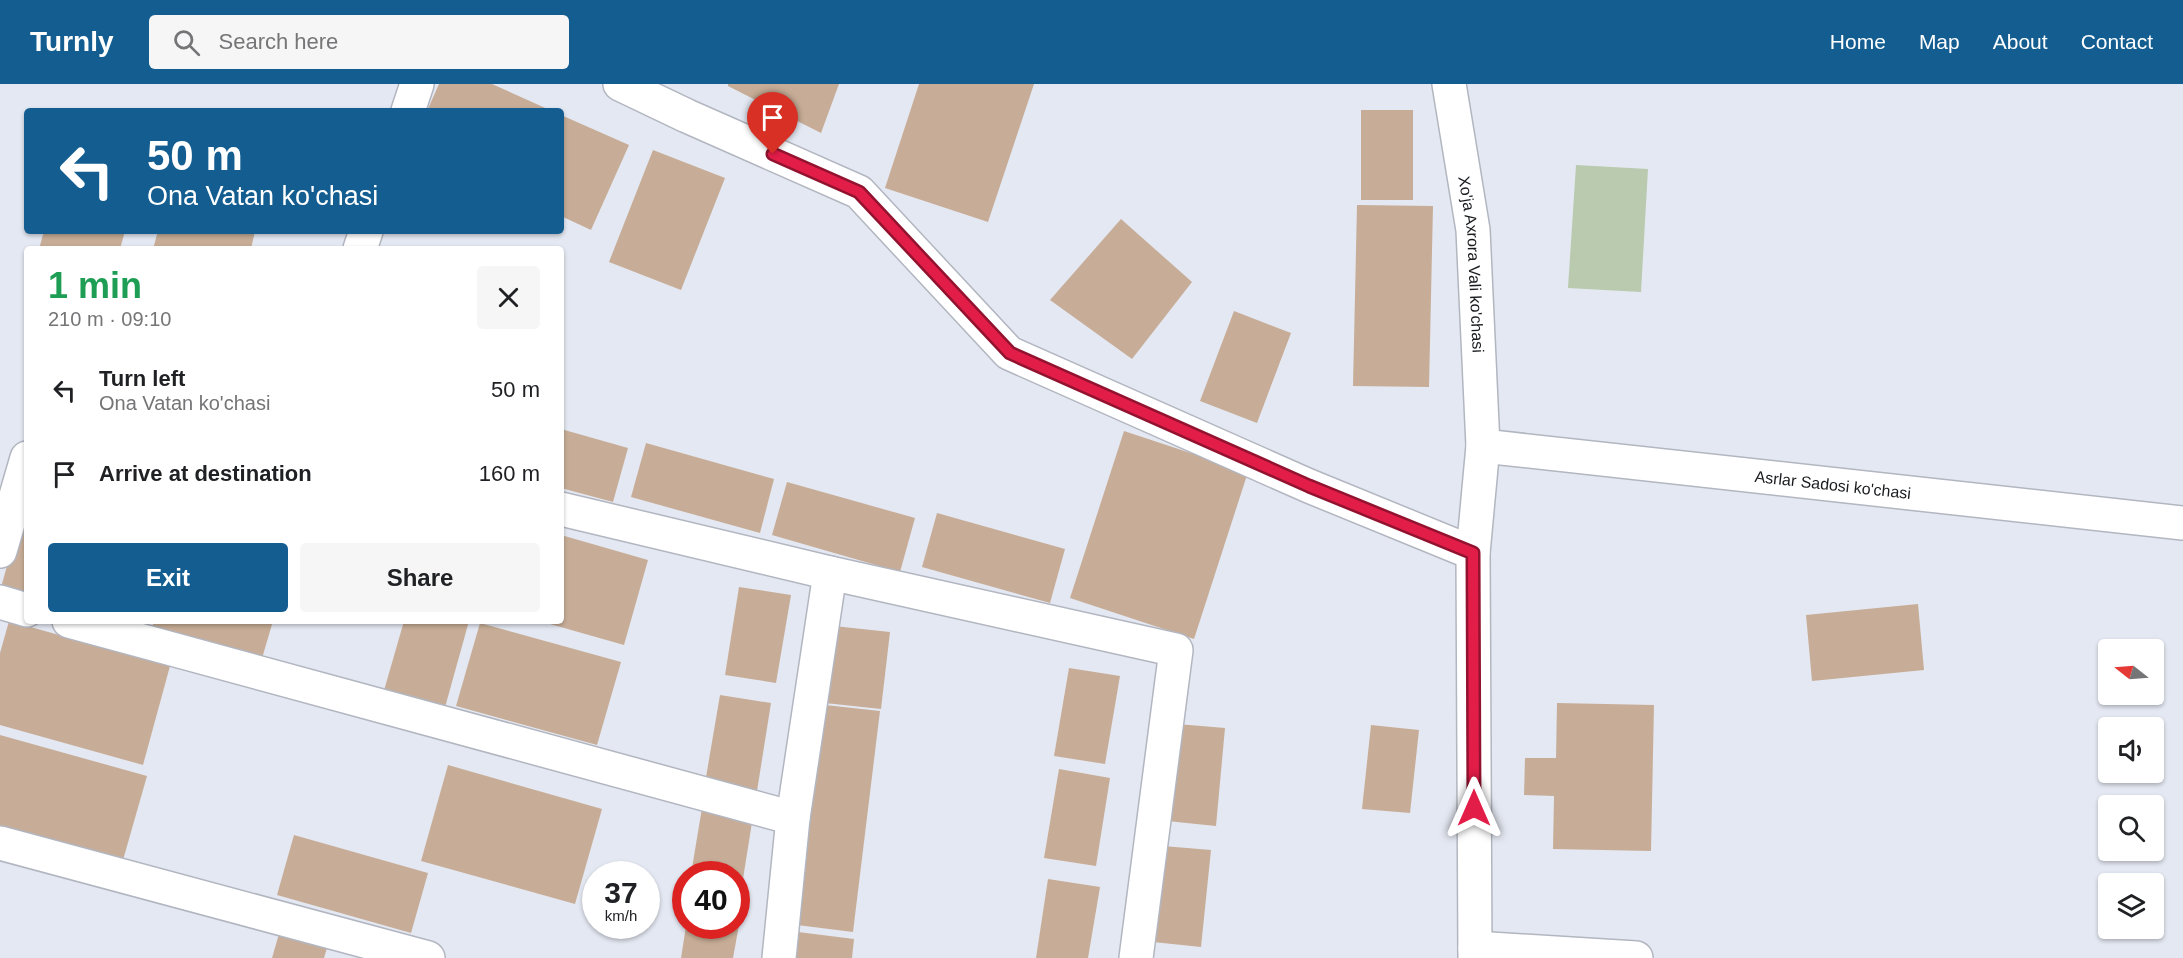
<!DOCTYPE html>
<html lang="en">
<head>
<meta charset="utf-8">
<style>
  :root { --surface:#fff; --page:#f6f6f6; --text:#202124; --muted:#757577; --accent:#135d90 }
  body { margin:0; font-family:Helvetica,sans-serif; background:var(--page); color:var(--text); height:100vh; display:flex; flex-direction:column; font-size:22px; white-space:nowrap }
  * { box-sizing:border-box; margin:0 }
  p { font-size:20px; color:var(--muted) }
  .icon { flex:none; width:33px; height:33px; fill:none; stroke:currentColor; stroke-width:2; stroke-linecap:round; stroke-linejoin:round }
  .map { position:relative; flex:1; overflow:hidden }
  .drawer { position:absolute; left:24px; top:162px; width:540px; height:378px; display:flex; flex-direction:column; background:var(--surface); border-radius:6px; box-shadow:0 2px 4px #0004 }
  .drawer>* { flex:none }
  .hud { position:absolute; left:24px; top:24px; width:540px; height:126px; border-radius:6px; box-shadow:0 2px 4px #0004; background:#135d90; color:#fff; overflow:hidden }
  .needle { width:39px; rotate:287deg }
  .controls { position:absolute; left:2098px; top:555px; display:grid; gap:12px }
  .controls a { display:grid; place-items:center; width:66px; height:66px; border-radius:6px; background:var(--surface); box-shadow:0 2px 4px #0004; font-size:30px }
  .speed { position:absolute; left:582px; top:777px; display:flex; gap:12px; font-size:30px; font-weight:700; text-align:center }
  .speed>* { display:grid; place-content:center; width:78px; height:78px; border-radius:50%; background:var(--surface); box-shadow:0 2px 4px #0004; line-height:1 }
  .speed small { font-size:15px; font-weight:400 }
  .speed .limit { border:9px solid #d22; background:#fff; color:#111 }
  .pin { position:absolute; display:grid; place-items:center; width:51px; height:51px; color:#fff; margin:-62px -26px; border-radius:50% 50% 50% 0; rotate:-45deg; box-shadow:0 0 6px #0007 }
  .pin .icon { rotate:45deg }
  .me { position:absolute; width:66px; margin:-33px; rotate:0deg; stroke-linejoin:round; filter:drop-shadow(0 0 4px #0008) }
  .turn { display:flex; align-items:center; gap:21px; height:126px; padding:0 24px; font-size:27px }
  .turn .icon { width:78px; height:78px; stroke-width:2.5 }
  .turn b { display:block; font-size:42px; line-height:51px }
  .round { display:grid; place-items:center; flex:none; width:63px; height:63px; border-radius:6px; background:var(--page) }
  .summary { display:flex; align-items:center; justify-content:space-between; height:102px; padding:0 24px }
  h1 { font-size:36px; font-weight:700; line-height:45px; color:#1e9e55 }
  .button { display:flex; gap:12px; margin-top:auto; padding:12px 24px }
  .button a { flex:1; height:69px; border-radius:6px; background:var(--accent); color:#fff; font-size:24px; font-weight:700; line-height:69px; text-align:center }
  .button a+a { background:var(--page); color:var(--text) }
  ul { padding:0; list-style:none }
  li { display:flex; align-items:center; gap:18px; height:84px; padding:0 24px }
  li div { flex:1 }
  li b { display:block; font-size:22px }
  li em { font-style:normal }
  header { display:flex; align-items:center; gap:36px; box-sizing:border-box; height:84px; padding:0 30px; background:var(--accent); color:#fff }
  header strong { font-size:28px }
  nav { display:flex; gap:33px; margin-inline-start:auto; font-size:21px }
  .search { width:420px; height:54px; background:var(--page); display:flex; align-items:center; gap:15px; box-sizing:border-box; padding:0 21px; border-radius:6px; color:var(--muted); font-size:22px }
  .map>svg:first-child { display:block }
</style>
</head>
<body>
<header>
<strong>Turnly</strong>
<div class="search"><svg class="icon" aria-label="search" viewBox="0 0 24 24"><circle cx="10" cy="10" r="6"/><path d="M15 15l6 6"/></svg>Search here</div>
<nav><a>Home</a><a>Map</a><a>About</a><a>Contact</a></nav>
</header>
<div class="map">
<svg width="2183" height="874" viewBox="0 0 2183 874">
  <rect width="100%" height="100%" fill="#e4e8f2"/>
  <path fill="#b9caae" d="M1576 81 1648 85 1641 208 1568 204Z"/>
  <g fill="#c7ad97">
    <path d="M439 0H492L552 27H427Z"/>
    <path d="M728 0H839L821 49 728 2Z"/>
    <path d="M919 0H1034L988 138 885 104Z"/>
    <rect x="1361" y="26" width="52" height="90"/>
    <path d="M561 31 629 61 591 146 561 132Z"/>
    <path d="M653 66 725 94 681 206 609 178Z"/>
    <path d="M1357 121 1433 122 1429 303 1353 302Z"/>
    <path d="M1121 135 1192 198 1132 275 1050 216Z"/>
    <path d="M44 147H125L120 165H39Z"/>
    <path d="M158 147H255L251 165H153Z"/>
    <path d="M1234 227 1291 249 1257 339 1200 317Z"/>
    <path d="M561 345 628 364 613 418 561 404Z"/>
    <path d="M1124 347 1248 388 1194 555 1070 514Z"/>
    <path d="M646 359 774 395 760 449 631 413Z"/>
    <path d="M787 398 915 434 900 488 772 451Z"/>
    <path d="M26 414H27V519L0 507Z"/>
    <path d="M937 429 1065 465 1050 519 922 483Z"/>
    <path d="M561 451 648 476 624 561 543 538 561 537Z"/>
    <path d="M739 503 791 511 776 599 725 591Z"/>
    <path d="M1918 520 1924 586 1812 597 1806 531Z"/>
    <path d="M9 537 170 582 143 681 0 641V569Z"/>
    <path d="M154 537H273L260 581 150 550Z"/>
    <path d="M404 537H469L444 627 383 610Z"/>
    <path d="M480 539 621 578 597 661 456 622Z"/>
    <path d="M834 542 890 548 881 625 825 619Z"/>
    <path d="M1069 584 1120 592 1105 680 1054 672Z"/>
    <path d="M720 611 771 619 757 707 705 699Z"/>
    <path d="M1557 619 1654 621 1651 767 1553 765 1554 712 1524 711 1525 674H1556Z"/>
    <path d="M825 621 880 627 853 848 797 841Z"/>
    <path d="M1177 640 1225 644 1216 742 1167 737Z"/>
    <path d="M1371 641 1419 646 1410 729 1362 725Z"/>
    <path d="M0 651 147 692 121 783 0 749Z"/>
    <path d="M448 681 602 725 575 820 421 777Z"/>
    <path d="M1059 685 1110 694 1096 782 1044 774Z"/>
    <path d="M702 724 753 732 739 820H736V790H691Z"/>
    <path d="M294 751 428 789 411 849 277 811Z"/>
    <path d="M1163 762 1211 766 1201 863 1153 858Z"/>
    <path d="M1048 795 1100 803 1088 874H1036Z"/>
    <path d="M736 840 739 841 733 874H681L686 842Z"/>
    <path d="M798 848 854 855 852 874H795Z"/>
    <path d="M279 850 327 864 324 874H272Z"/>
  </g>
  <g fill="none" stroke-linecap="round" stroke-linejoin="round">
    <defs>
      <g id="minor">
        <path d="M620 0 687 32 859 108 1009 269 1309 402 1473 469"/>
        <path id="s1" d="M1449 0 1473 146 1483 362 1473 469 1475 874"/>
        <path d="M408 27 417 0"/>
        <path d="M360 165 366 147"/>
        <path id="s2" d="M1483 362 2183 439"/>
        <path d="M561 425 830 489 1176 566 1136 874"/>
        <path d="M0 467 27 374"/>
        <path d="M0 518 27 526"/>
        <path d="M69 537 793 734"/>
        <path d="M0 759 428 874"/>
        <path d="M1475 864 1636 874"/>
        <path d="M779 874 793 734 830 489"/>
      </g>
    </defs>
    <use href="#minor" stroke="#b2b6c0" stroke-width="36"/>
    <use href="#minor" stroke="#fff" stroke-width="33"/>
  </g>
  <g fill="none" stroke-linecap="round" stroke-linejoin="round">
    <defs>
      <path id="route" d="M773 70 859 108 1010 269 1309 402 1473 469 1474 724"/>
    </defs>
    <use href="#route" stroke="#92132f" stroke-width="15"/>
    <use href="#route" stroke="#e11d48" stroke-width="10"/>
  </g>
  <g text-anchor="middle" dominant-baseline="central" stroke-width="4.5" stroke-linejoin="round" paint-order="stroke">
    <g font-size="16" fill="#181a1d" stroke="#e4e8f2">
      <text stroke="none"><textPath href="#s1" startOffset="182">Xo'ja Axrora Vali ko'chasi</textPath></text>
      <text stroke="none"><textPath href="#s2" startOffset="352">Asrlar Sadosi ko'chasi</textPath></text>
    </g>
  </g>
</svg>
<div class="controls">
<a><svg class="needle" viewBox="-14 -14 28 28"><path d="M0-13l5 13h-10z" fill="#e53935"/><path d="M0 13l5-13h-10z" fill="#757577"/></svg></a>
<a><svg class="icon" aria-label="sound" viewBox="0 0 24 24"><path d="M4 9h4l5-4v14l-5-4H4zM17 9q2 3 0 6"/></svg></a>
<a><svg class="icon" aria-label="search" viewBox="0 0 24 24"><circle cx="10" cy="10" r="6"/><path d="M15 15l6 6"/></svg></a>
<a><svg class="icon" aria-label="layers" viewBox="0 0 24 24"><path d="M12 4l9 5-9 5-9-5zM3 14l9 5 9-5"/></svg></a>
</div>
<div class="speed"><div>37<small>km/h</small></div><div class="limit">40</div></div>
<div class="pin" style="left:773px;top:70px;background:#d93025"><svg class="icon" aria-label="arrive" viewBox="0 0 24 24"><path d="M6 21V4h12l-3 4 3 4H6"/></svg></div>
<svg class="me" style="left:1474px;top:724px" viewBox="-20 -20 40 40"><path d="M0-17L14 15 0 8-14 15z" fill="#e11d48" stroke="#fff" stroke-width="4"/></svg>
<div class="hud">
<div class="turn"><svg class="icon" aria-label="left" viewBox="0 0 24 24"><path d="M17 20v-9H6M10 6l-5 5 5 5"/></svg><div><b>50 m</b>Ona Vatan ko'chasi</div></div>
</div>
<section class="drawer">
<div class="summary"><div><h1>1 min</h1><p>210 m · 09:10</p></div><a class="round"><svg class="icon" aria-label="close" viewBox="0 0 24 24"><path d="M6 6l12 12M18 6L6 18"/></svg></a></div>
<ul>
<li><svg class="icon" aria-label="left" viewBox="0 0 24 24"><path d="M17 20v-9H6M10 6l-5 5 5 5"/></svg><div><b>Turn left</b><p>Ona Vatan ko'chasi</p></div><em>50 m</em></li>
<li><svg class="icon" aria-label="arrive" viewBox="0 0 24 24"><path d="M6 21V4h12l-3 4 3 4H6"/></svg><div><b>Arrive at destination</b></div><em>160 m</em></li>
</ul>
<div class="button"><a>Exit</a><a>Share</a></div>
</section>
</div>
</body>
</html>
